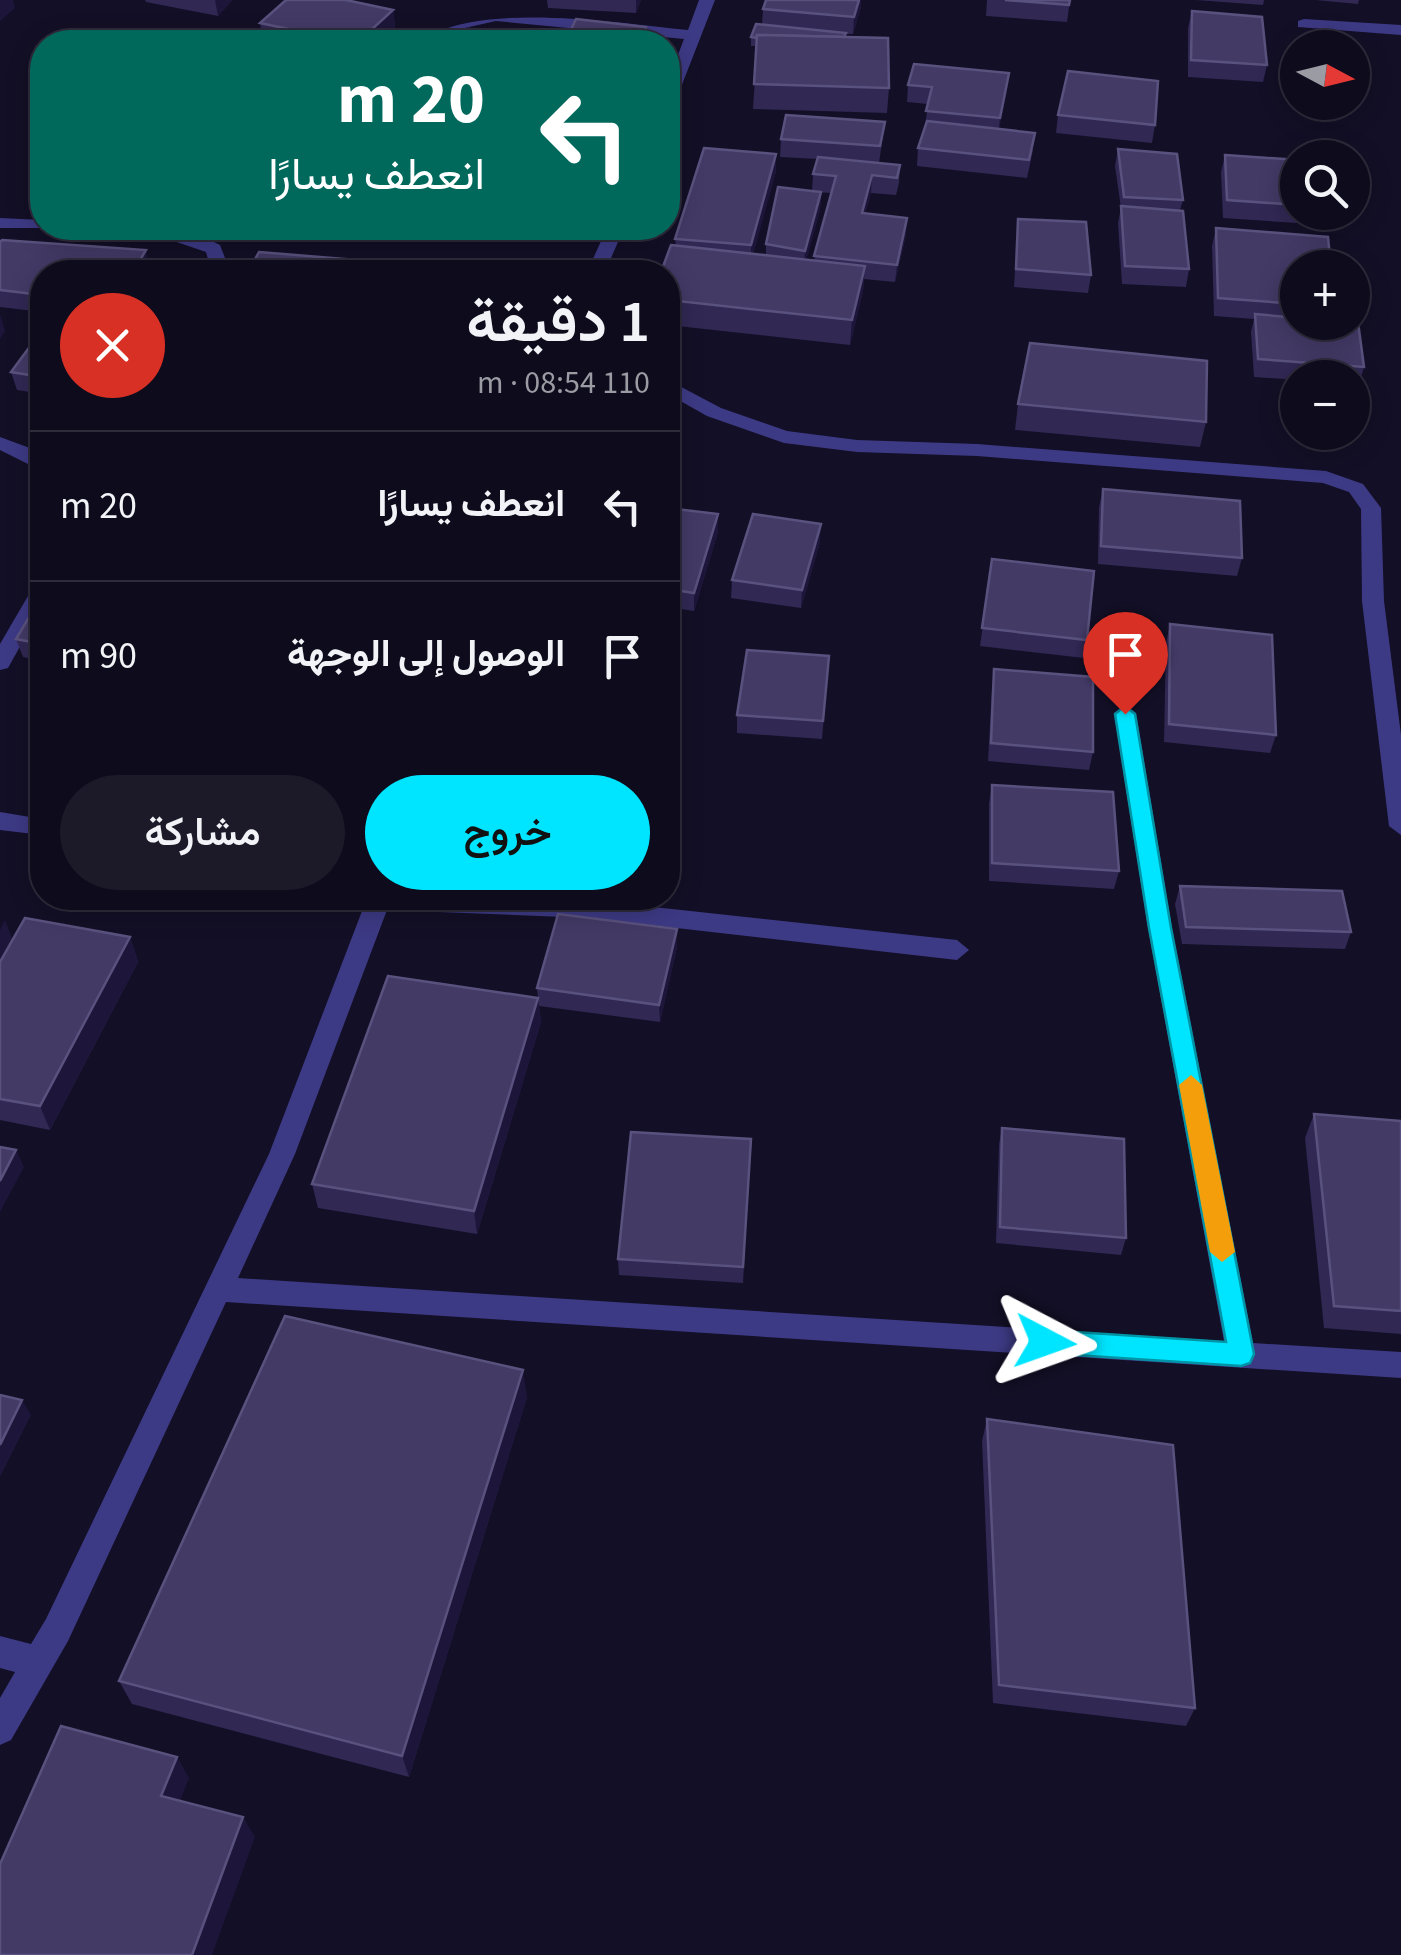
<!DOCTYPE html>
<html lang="ar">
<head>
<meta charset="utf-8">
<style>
  :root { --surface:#0e0b1c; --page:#1c1929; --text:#f1f3f6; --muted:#9b9ba3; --line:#2e2b3b; --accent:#00e5ff }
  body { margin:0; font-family:"Source Sans 3",Vazirmatn,sans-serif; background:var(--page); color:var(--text); direction:rtl; height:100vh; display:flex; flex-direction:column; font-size:38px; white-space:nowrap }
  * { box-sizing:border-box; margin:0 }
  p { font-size:32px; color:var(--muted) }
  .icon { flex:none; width:55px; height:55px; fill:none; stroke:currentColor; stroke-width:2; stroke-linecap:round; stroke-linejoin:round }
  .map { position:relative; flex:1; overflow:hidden; direction:ltr }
  .panel { position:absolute; left:30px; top:260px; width:650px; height:650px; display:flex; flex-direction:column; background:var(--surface); border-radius:40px; box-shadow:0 5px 25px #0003,0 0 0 2px var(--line); direction:rtl }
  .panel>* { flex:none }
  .hud { position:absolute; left:30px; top:30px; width:650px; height:210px; border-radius:40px; box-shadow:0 5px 25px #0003,0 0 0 2px var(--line); direction:rtl; background:#00695c; color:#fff; overflow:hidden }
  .needle { width:65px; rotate:97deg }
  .controls { position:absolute; left:1280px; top:30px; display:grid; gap:20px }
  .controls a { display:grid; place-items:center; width:90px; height:90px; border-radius:50%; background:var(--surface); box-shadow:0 5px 25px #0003,0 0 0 2px var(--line); font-size:50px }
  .pin { position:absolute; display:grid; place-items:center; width:85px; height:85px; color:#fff; margin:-102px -42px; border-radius:50% 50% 50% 0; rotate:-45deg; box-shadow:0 0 10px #0007 }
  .pin .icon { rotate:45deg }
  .me { position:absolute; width:110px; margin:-55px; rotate:94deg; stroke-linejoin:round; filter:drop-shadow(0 0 8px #0008) }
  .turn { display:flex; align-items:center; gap:35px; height:210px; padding:0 30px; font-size:45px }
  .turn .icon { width:130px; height:130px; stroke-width:2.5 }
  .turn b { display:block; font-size:70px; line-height:85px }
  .round { display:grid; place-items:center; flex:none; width:105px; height:105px; border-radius:52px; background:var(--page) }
  .summary { display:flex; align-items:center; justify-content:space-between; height:170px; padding:0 30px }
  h1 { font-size:60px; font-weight:600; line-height:75px }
  .button { display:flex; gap:20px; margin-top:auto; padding:20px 30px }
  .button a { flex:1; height:115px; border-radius:60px; background:var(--accent); color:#111; font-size:40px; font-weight:600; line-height:115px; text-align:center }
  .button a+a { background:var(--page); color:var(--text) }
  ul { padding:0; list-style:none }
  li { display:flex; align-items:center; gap:30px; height:150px; padding:0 30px; border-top:2px solid var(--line) }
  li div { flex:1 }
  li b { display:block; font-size:38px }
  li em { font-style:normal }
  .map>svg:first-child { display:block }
</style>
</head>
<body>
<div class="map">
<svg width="1401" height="1955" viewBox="0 0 1401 1955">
  <rect width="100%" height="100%" fill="#130f26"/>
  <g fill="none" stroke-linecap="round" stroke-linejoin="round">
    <g fill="#3d3a85" fill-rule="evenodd">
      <path d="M699 0H715L676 100 668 105V81L684 39 496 21 460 29 439 42H421C473 0 618 23 688 30Z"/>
      <path d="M1304 19 1401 25V35L1298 27V21Z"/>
      <path d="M0 218 42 220V228H49H0Z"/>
      <path d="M71 228C120 225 176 222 220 245L227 263 223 272H205L209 263 206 252 165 238 80 233Z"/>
      <path d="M607 228H624L605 272H587Z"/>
      <path d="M668 380 721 408 787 431 857 440 977 444 1326 471 1363 484 1381 508 1384 601 1401 735V835L1389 826 1362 601 1361 509 1349 492 1323 483 977 456 857 452 784 443 707 416 668 394Z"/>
      <path d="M0 437 38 451 42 455V471L0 450Z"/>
      <path d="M42 582V607L8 668 0 670V644L35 584Z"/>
      <path d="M1125 705 1136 713 1172 928 1253 1343 1401 1352V1378L226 1302 68 1641 11 1740 0 1745V1698L15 1672 0 1668V1636L31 1644 46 1619 269 1154 367 898 589 900 957 940 969 950 957 960 589 918 387 910 295 1154 238 1278 1224 1341 1148 928 1114 713Z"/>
      <path d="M0 812 42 819V835L0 830Z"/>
    </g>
  </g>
  <g fill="#312854" fill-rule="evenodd">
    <path d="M145 0H232L218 16 146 2Z"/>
    <path d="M547 0H641L636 13 548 8Z"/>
    <path d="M987 0H1070L1067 22 986 16Z"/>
    <path d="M1196 0H1264L1263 5Z"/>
    <path d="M1315 0H1359L1358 4Z"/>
    <path d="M861 7 853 34H846V37L889 88 887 113 753 109 757 46H751V37L762 25 763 9Z"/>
    <path d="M393 10 395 27 379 42H273L263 40 260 23Z"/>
    <path d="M1192 11 1267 65 1263 82 1188 77V28Z"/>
    <path d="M1009 73 999 129 1033 150 1027 178 917 166 918 148 925 126 928 104 907 102 908 85Z"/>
    <path d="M1058 115 1155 125 1152 143 1056 133Z"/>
    <path d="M885 122 879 163 900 165 899 183 896 195 871 193 865 213 906 235 895 282 864 279 863 291 850 345 668 325V272L676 246 675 239 776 154V171L753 254 766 256V244L812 191 813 174 817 159 780 157 781 139ZM817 192 831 193 814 261 806 260 820 210 821 192Z"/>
    <path d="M1118 149 1183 200 1180 210 1189 269 1186 287 1122 284 1118 223 1121 208 1115 166Z"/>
    <path d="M1225 155 1298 160V212H1315L1312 224 1223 218 1221 172Z"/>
    <path d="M1018 219 1091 275 1088 293 1014 287Z"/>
    <path d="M1216 228 1298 268V322L1364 367 1359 385 1352 384V378H1298V380L1254 377 1251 332 1254 319 1214 316 1212 246Z"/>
    <path d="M0 242 150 268 42 272V312L0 307Z"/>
    <path d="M42 330V394L17 390 11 372Z"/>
    <path d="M1018 404 1206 422 1200 447 1015 430Z"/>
    <path d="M1103 489 1242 558 1237 576 1098 564 1099 507Z"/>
    <path d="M668 508 718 514V532L694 611 668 607Z"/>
    <path d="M820 542 801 608 731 598 732 580Z"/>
    <path d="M992 559 1087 640 1084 658 980 646Z"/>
    <path d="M42 595V661L23 657 16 639Z"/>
    <path d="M1170 624 1276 735 1270 753 1164 742 1166 643Z"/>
    <path d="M829 656 822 739 737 733V715Z"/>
    <path d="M994 669 1093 752 1089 770 988 761 992 687Z"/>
    <path d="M992 785 1119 871 1114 889 989 881V803Z"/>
    <path d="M1180 886 1351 932 1345 949 1182 944 1175 904Z"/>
    <path d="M130 937 138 962 50 1130 0 1120V962Z"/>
    <path d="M677 947 660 1022 539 1006 541 1022 477 1234 318 1208 312 1184 538 998 537 988Z"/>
    <path d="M1314 1114 1401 1121V1334L1324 1328 1305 1138Z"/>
    <path d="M1002 1128 1126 1238 1121 1255 996 1243 999 1144Z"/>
    <path d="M751 1139 743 1283 619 1275 618 1259Z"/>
    <path d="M527 1397 409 1777 132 1704 119 1681Z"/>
    <path d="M987 1419 1195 1708 1186 1726 993 1703 982 1441Z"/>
  </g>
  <g fill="#1d163a">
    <path d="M0 0H13L15 8 0 21Z"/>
    <path d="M215 0H232L218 16Z"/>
    <path d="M636 0H641L636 13Z"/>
    <path d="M859 0H861V7L853 34 854 17Z"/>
    <path d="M393 10 395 27 379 42H358Z"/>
    <path d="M646 27V42H639Z"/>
    <path d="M1009 73 1007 91 998 135 1000 118Z"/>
    <path d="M776 154V171L751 263V245Z"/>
    <path d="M872 175 871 193 861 231 862 213Z"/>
    <path d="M821 192 820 210 804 269 805 251Z"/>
    <path d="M907 218 906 235 895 282 897 265Z"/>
    <path d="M146 250 150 268 148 272H133Z"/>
    <path d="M865 266 863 291 850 345 852 320Z"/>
    <path d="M0 314 5 331 0 339Z"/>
    <path d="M718 514V532L694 611V593Z"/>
    <path d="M821 524 820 542 801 608 802 590Z"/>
    <path d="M5 920 12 938 0 961V930Z"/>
    <path d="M677 929V947L660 1022 659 1005Z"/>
    <path d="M130 937 138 962 50 1130 40 1106Z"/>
    <path d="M538 998 541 1022 477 1234 474 1211Z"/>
    <path d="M16 1150 24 1167 0 1212V1181Z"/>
    <path d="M523 1370 527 1397 409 1777 402 1756Z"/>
    <path d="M22 1400 31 1415 0 1477V1445Z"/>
    <path d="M177 1757 189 1778 174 1816 161 1796Z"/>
    <path d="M243 1817 255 1837 212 1955H192Z"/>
  </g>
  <g fill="#433a66" stroke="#5a527e" stroke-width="2.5">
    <path d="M286 0H346L393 10 358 42H350L260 23Z"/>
    <path d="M766 0H859L854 17 763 9Z"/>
    <path d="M1005 0H1070L1069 5Z"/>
    <path d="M1192 11 1262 17 1267 65 1191 60Z"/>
    <path d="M576 19 646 27 639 42H565Z"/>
    <path d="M756 24 846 33 844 37 757 35V38L751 37Z"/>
    <path d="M469 29 506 35 500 42H458Z"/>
    <path d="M757 35 888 38 889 88 754 84Z"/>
    <path d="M914 64 1009 73 1000 118 926 111 932 87 908 85Z"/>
    <path d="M1068 71 1158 81 1155 125 1058 115Z"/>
    <path d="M786 115 885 122 880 146 781 139Z"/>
    <path d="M927 121 1035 133 1029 160 918 148Z"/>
    <path d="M704 148 776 154 751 245 675 239Z"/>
    <path d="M1118 149 1177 154 1183 200 1124 197Z"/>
    <path d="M1225 155 1298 160V205L1227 200Z"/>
    <path d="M818 157 900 165 897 178 872 175 862 213 907 218 897 265 814 256 836 176 813 174Z"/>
    <path d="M778 187 821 192 805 251 766 244Z"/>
    <path d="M1121 206 1183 211 1189 269 1125 266Z"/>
    <path d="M1018 219 1086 222 1091 275 1016 269Z"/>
    <path d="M1216 228 1328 237 1331 268H1298V304L1218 298Z"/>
    <path d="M2 240 146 250 133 272H42V295L0 290V242Z"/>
    <path d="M671 245 865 266 852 320 668 300V272H661Z"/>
    <path d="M259 252 407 264 404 272H248Z"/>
    <path d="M1255 314 1298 318V322H1358L1364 367 1258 359Z"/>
    <path d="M42 330V377L11 372Z"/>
    <path d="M1030 343 1207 361 1206 422 1018 404Z"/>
    <path d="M1103 489 1240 501 1242 558 1101 546Z"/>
    <path d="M668 508 718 514 694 593 668 589Z"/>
    <path d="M753 514 821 524 802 590 732 580Z"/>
    <path d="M992 559 1094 571 1087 640 982 628Z"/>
    <path d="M42 595V644L16 639Z"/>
    <path d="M1170 624 1272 635 1276 735 1169 724Z"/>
    <path d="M747 650 829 656 823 721 737 715Z"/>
    <path d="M994 669 1093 677V752L991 743Z"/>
    <path d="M992 785 1113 792 1119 871 992 863Z"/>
    <path d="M1180 886 1342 891 1351 932 1186 927Z"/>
    <path d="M558 914 677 929 659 1005 537 988Z"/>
    <path d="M25 918 130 937 40 1106 0 1099V962Z"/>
    <path d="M388 976 538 998 474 1211 312 1184Z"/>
    <path d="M1314 1114 1401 1121V1311L1334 1306Z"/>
    <path d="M1002 1128 1124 1139 1126 1238 1000 1227Z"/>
    <path d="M631 1132 751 1139 743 1267 618 1259Z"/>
    <path d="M0 1147 16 1150 0 1181Z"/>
    <path d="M285 1316 523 1370 402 1756 119 1681Z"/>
    <path d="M0 1395 22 1400 0 1445Z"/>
    <path d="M987 1419 1173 1445 1195 1708 999 1685Z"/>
    <path d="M61 1726 177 1757 161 1796 243 1817 192 1955H0V1864Z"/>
  </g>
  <path fill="#00e5ff" stroke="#0095a6" stroke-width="2.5" d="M1125 706 1135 714 1171 928 1254 1354 1250 1363 1241 1366 1045 1353 1036 1350 1032 1342 1036 1334 1045 1330 1226 1342 1149 928 1115 714Z"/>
  <path fill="#f59e0b" d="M1191 1075 1202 1085 1235 1252 1222 1262 1210 1252 1179 1085Z"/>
</svg>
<div class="controls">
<a><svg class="needle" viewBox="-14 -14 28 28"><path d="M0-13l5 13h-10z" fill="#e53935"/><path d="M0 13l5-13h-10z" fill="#9b9ba3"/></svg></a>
<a><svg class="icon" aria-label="search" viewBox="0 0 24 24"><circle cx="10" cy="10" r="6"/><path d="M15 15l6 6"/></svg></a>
<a>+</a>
<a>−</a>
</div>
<div class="pin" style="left:1125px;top:714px;background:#d93025"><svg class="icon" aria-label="arrive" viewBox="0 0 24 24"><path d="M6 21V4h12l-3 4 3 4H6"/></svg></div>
<svg class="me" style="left:1045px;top:1342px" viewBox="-20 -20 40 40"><path d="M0-17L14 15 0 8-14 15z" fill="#00e5ff" stroke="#fff" stroke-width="4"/></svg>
<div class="hud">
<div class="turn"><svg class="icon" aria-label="left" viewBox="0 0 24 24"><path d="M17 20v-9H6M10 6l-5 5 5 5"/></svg><div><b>20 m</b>انعطف يسارًا</div></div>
</div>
<section class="panel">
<div class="summary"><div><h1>1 دقيقة</h1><p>110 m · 08:54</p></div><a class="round" style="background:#d93025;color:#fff"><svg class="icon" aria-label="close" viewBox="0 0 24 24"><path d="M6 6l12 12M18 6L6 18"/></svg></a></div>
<ul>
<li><svg class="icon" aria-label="left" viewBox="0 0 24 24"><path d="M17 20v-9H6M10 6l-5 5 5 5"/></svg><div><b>انعطف يسارًا</b></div><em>20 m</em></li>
<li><svg class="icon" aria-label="arrive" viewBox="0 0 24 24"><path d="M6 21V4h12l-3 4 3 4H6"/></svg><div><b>الوصول إلى الوجهة</b></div><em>90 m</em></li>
</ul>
<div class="button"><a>خروج</a><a>مشاركة</a></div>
</section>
</div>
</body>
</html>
